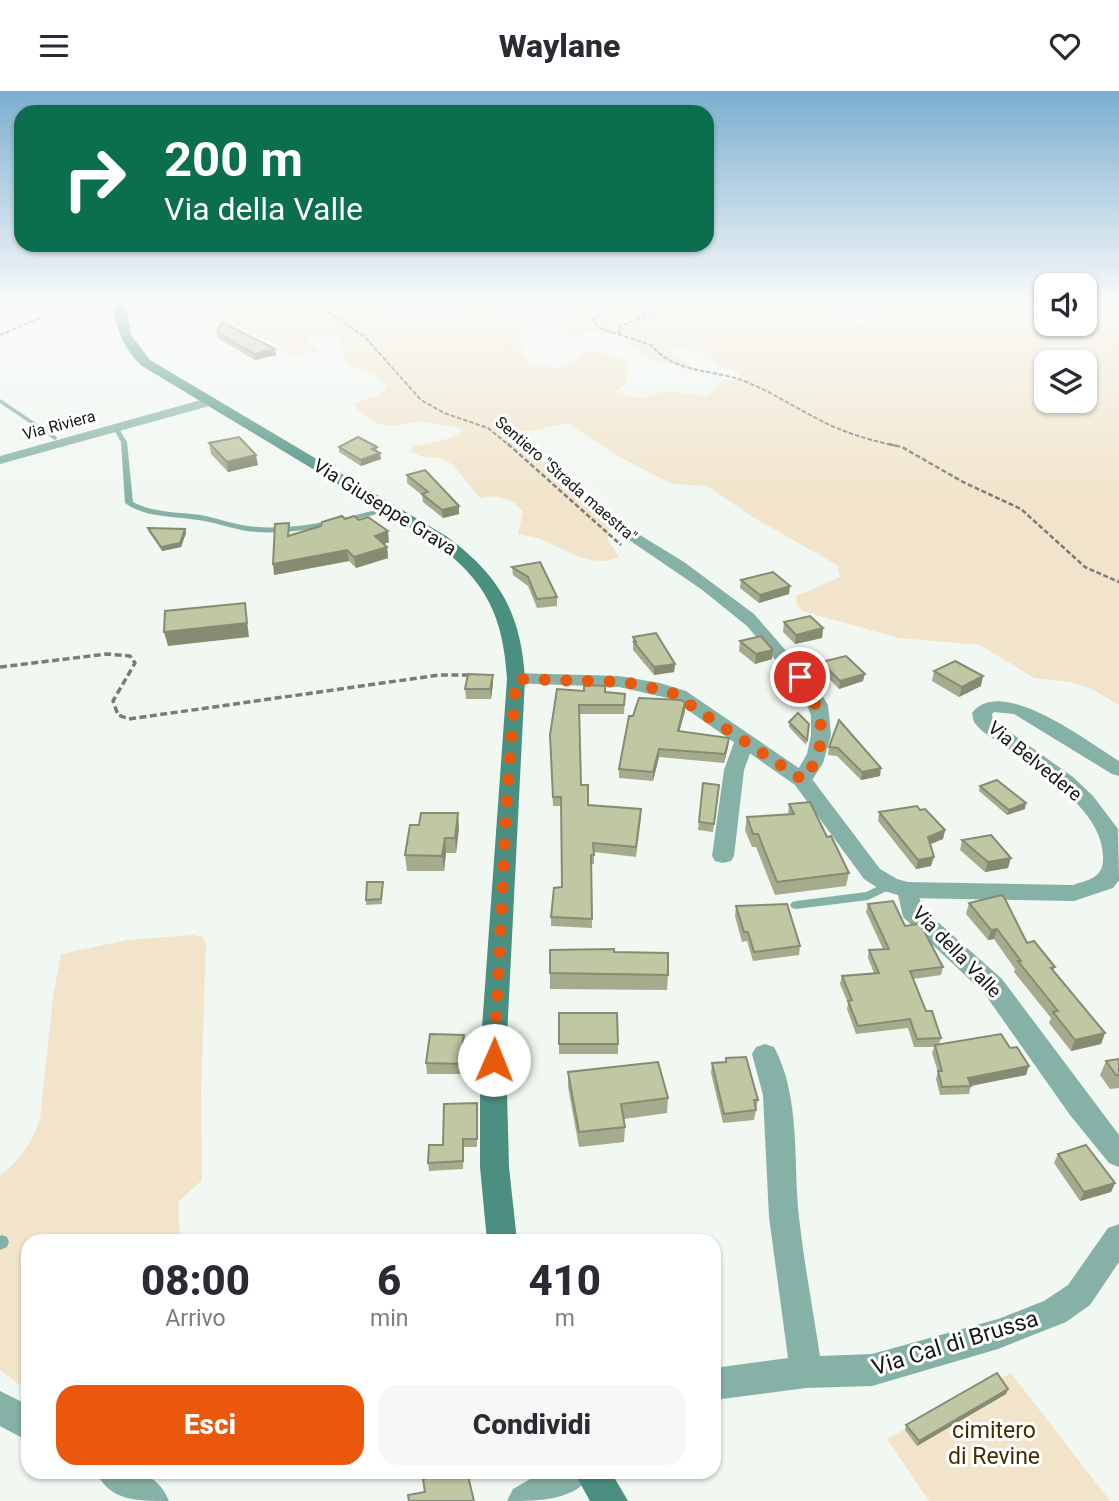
<!DOCTYPE html>
<html lang="it">
<head>
<meta charset="utf-8">
<style>
  :root { --surface:#fff; --page:#f7f7f7; --text:#2b2b33; --muted:#7c7c81; --accent:#ea580c }
  body { margin:0; font-family:Roboto,sans-serif; background:var(--page); color:var(--text); height:100vh; display:flex; flex-direction:column; font-size:26px; white-space:nowrap }
  * { box-sizing:border-box; margin:0 }
  p { font-size:23px; color:var(--muted) }
  .icon { flex:none; width:38px; height:38px; fill:none; stroke:currentColor; stroke-width:2; stroke-linecap:round; stroke-linejoin:round }
  .map { position:relative; flex:1; overflow:hidden }
  .details { position:absolute; left:21px; top:1143px; width:700px; height:245px; display:flex; flex-direction:column; background:var(--surface); border-radius:21px; box-shadow:0 2px 5px #0004 }
  .details>* { flex:none }
  .banner { position:absolute; left:14px; top:14px; width:700px; height:147px; border-radius:21px; box-shadow:0 2px 5px #0004; background:#0b6e4f; color:#fff; overflow:hidden }
  .tools { position:absolute; left:1034px; top:182px; display:grid; gap:14px }
  .tools a { display:grid; place-items:center; width:63px; height:63px; border-radius:14px; background:var(--surface); box-shadow:0 2px 5px #0004; font-size:35px }
  .pin { position:absolute; display:grid; place-items:center; width:60px; height:60px; color:#fff; margin:-30px; border:4px solid #fff; border-radius:50%; box-shadow:0 2px 7px #0007 }
  .me { position:absolute; width:77px; margin:-38px; rotate:1deg; stroke-linejoin:round; filter:drop-shadow(0 0 5px #0008) }
  .turn { display:flex; align-items:center; gap:24px; height:147px; padding:0 35px; font-size:32px }
  .turn .icon { width:91px; height:91px; stroke-width:2.5 }
  .turn b { display:block; font-size:49px; line-height:60px }
  .eta { display:flex; justify-content:space-evenly; align-items:center; height:119px; text-align:center }
  .eta b { font-size:42px; font-weight:800; line-height:49px }
  .primary-button { display:flex; gap:14px; margin-top:auto; padding:14px 35px }
  .primary-button a { flex:1; height:80px; border-radius:21px; background:var(--accent); color:#fff; font-size:28px; font-weight:800; line-height:80px; text-align:center }
  .primary-button a+a { background:var(--page); color:var(--text) }
  header { display:flex; justify-content:space-between; align-items:center; height:91px; padding:0 35px; background:var(--surface); font-size:32px; font-weight:800 }
  .map>svg:first-child { display:block }
</style>
</head>
<body>
<header><svg class="icon" aria-label="menu" viewBox="0 0 24 24"><path d="M4 6h16M4 12h16M4 18h16"/></svg>Waylane<svg class="icon" aria-label="heart" viewBox="0 0 24 24"><path d="M12 20l-8-8c-3-5 5-10 8-4 3-6 11-1 8 4z"/></svg></header>
<div class="map">
<svg width="1119" height="1410" viewBox="0 0 1119 1410">
  <rect width="100%" height="100%" fill="#f1f7f1"/>
  <g fill="#f1e4ca" fill-rule="evenodd">
    <path d="M229 210H364L387 224 381 230 386 231 452 225 486 216 519 242 523 246 520 250 528 251 522 256 520 263 527 268 526 273 560 277 577 268 580 262C599 258 613 264 630 271L625 293 616 301 641 308 664 300 708 305 721 290 736 288 741 282 717 275 700 262 680 256 671 258 700 282 641 266 640 258 629 254 624 245C613 243 600 240 589 241 579 241 578 247 567 243L579 231 574 223C561 220 545 226 533 222 523 219 519 211 507 210H642L676 220 682 217 678 210H792L867 236 884 237 891 233 846 210H1046V233H1085V210H1119V614L1092 598 1070 591 1034 587 980 554 899 547 802 520 797 514 796 505 840 486 837 474 751 425 712 398 705 395 672 393 616 364 568 332 504 345 560 383 607 424 605 425 617 435 609 440 608 449 619 466C592 479 564 457 540 448 533 445 525 445 518 443L523 422C515 407 497 403 481 407 468 396 461 379 447 370 436 363 423 369 410 360L413 356 451 347 462 340 460 337 419 330 394 335 377 332 356 318 354 312 379 304 387 295 375 284 347 274 338 247 328 244 310 245 308 248 319 260 289 265 278 254 215 225 226 218ZM1046 271H1085V310H1046Z"/>
    <path d="M193 844 203 846 206 854 201 1001 202 1089 178 1111 180 1150H28V1300L0 1279V1084C20 1070 32 1051 40 1028L53 906 61 863 128 849Z"/>
    <path d="M1011 1282 1110 1410H929L887 1348Z"/>
  </g>
  <g fill="none" stroke-linecap="round" stroke-linejoin="round">
    <path stroke="#7aa6ad" stroke-width="3.5" d="M0 310 55 347"/>
    <g stroke="#797d79" stroke-width="2" stroke-dasharray="4.5 2" stroke-linecap="butt">
      <path d="M312 210 364 245 421 309 444 322 488 337 510 355"/>
      <path d="M592 210 597 226 593 228 599 237 651 254C675 283 713 278 744 290 770 300 792 315 816 327 841 341 869 349 897 355"/>
      <path d="M644 210 668 218H679L676 210"/>
      <path d="M0 244 40 227 57 210"/>
      <path d="M619 244 620 235 650 224 661 216"/>
    </g>
    <g stroke="#797d79" stroke-width="2.5" stroke-dasharray="5 2.5" stroke-linecap="butt">
      <path d="M508 353 621 454"/>
      <path d="M888 353 902 356 963 391 1021 418 1085 476 1119 491"/>
    </g>
    <path stroke="#797d79" stroke-width="3.5" stroke-dasharray="7 3.5" stroke-linecap="butt" d="M0 576 107 563 130 565 135 572 113 610 118 624 129 628 439 584H471"/>
    <g fill="#86b1a6" fill-rule="evenodd">
      <path d="M116 335 118 336 127 351 133 411C154 422 178 421 201 424 217 427 232 433 248 435 296 441 345 427 391 415L395 417C386 422 374 424 364 426 327 436 285 445 246 440 230 437 214 431 198 429 174 425 145 427 125 412L121 351 113 337Z"/>
      <path d="M889 790 893 791 895 794 893 797 868 809 796 818 792 817 790 814 792 811 796 810 866 801Z"/>
      <path d="M2 1144 7 1146 9 1151 7 1156 0 1159V1145Z"/>
    </g>
    <g fill="#86b1a6" fill-rule="evenodd">
      <path d="M635 441 684 471 754 523 815 593 828 614 831 644 823 672 809 694H795L792 689 807 663 811 644V624L800 598 747 535 701 498 629 449 627 446 629 443Z"/>
      <path d="M745 643 752 645 755 649 744 679 734 765 731 770 723 772 715 770 712 765 724 679 735 649 738 645Z"/>
      <path d="M908 791 916 793 922 817 1002 888 1119 1044V1076L1109 1072 1070 1024 984 902 903 826 897 799 900 793Z"/>
      <path d="M765 953 774 956C801 1006 793 1071 799 1126 804 1172 813 1219 820 1265L872 1263 998 1228 1044 1210 1068 1194 1108 1137 1119 1133V1171L1090 1214 1066 1231 998 1258 872 1295 806 1297 714 1309V1277L788 1267 769 1126 763 1004 752 963 756 956Z"/>
      <path d="M0 1300 28 1314V1350L0 1335Z"/>
      <path d="M96 1381C127 1380 155 1376 169 1410 136 1410 110 1410 96 1381Z"/>
      <path d="M542 1381H592C578 1410 538 1410 507 1410L513 1398Z"/>
    </g>
    <g fill="#86b1a6" fill-rule="evenodd">
      <path d="M208 307 215 311 213 314 0 373V365Z"/>
      <path d="M516 582 619 585 660 592 686 600 809 684 880 778 897 788 908 791 1073 794C1092 788 1104 786 1103 765 1102 718 1038 680 1004 655 994 648 981 641 974 631L972 622C1001 583 1089 652 1119 670V685L1112 683 1014 623 994 621 992 623 993 629 1073 686 1093 705 1118 738 1119 789 1113 797 1074 810 908 807 881 799 864 788 795 694 672 608 619 596 509 592 507 588Z"/>
    </g>
    <g fill="#4b8f80" fill-rule="evenodd">
      <path d="M113 210H125L131 244 150 269 446 445C499 484 521 521 525 588L506 965 509 1076 517 1150H487L480 1076V965L507 588C503 524 486 490 434 451L142 275C122 256 116 237 113 210Z"/>
      <path d="M574 1381H611L628 1410H590Z"/>
    </g>
  </g>
  <g fill="#a5ab8c">
    <path d="M217 241 275 258 276 264 255 269 218 247Z"/>
    <path d="M209 352 258 374 228 381 211 363Z"/>
    <path d="M339 356H377V361L381 368 361 375 339 361Z"/>
    <path d="M407 384 459 423 443 427 423 411 422 404 407 392Z"/>
    <path d="M148 437 185 438 186 442 181 456 162 460 149 441Z"/>
    <path d="M290 444 389 451 384 453 387 456 388 467 356 477 349 470 274 484Z"/>
    <path d="M512 476 557 506V515L537 517 528 495 513 484Z"/>
    <path d="M741 489 789 503 759 512 740 497Z"/>
    <path d="M784 531 823 537 822 547 795 553 783 541Z"/>
    <path d="M633 546 675 573 674 581 654 584 633 559Z"/>
    <path d="M740 550 772 568 755 573 739 560Z"/>
    <path d="M821 571 863 590 839 598 820 578Z"/>
    <path d="M934 580 981 595 959 606 932 590Z"/>
    <path d="M493 584V593L491 608H466L465 598Z"/>
    <path d="M584 594 605 601 625 603 624 623H579L581 694 588 714 641 718V727L636 766 594 761V773H591L592 837 551 835V826L562 796 561 715H553L550 644 584 600Z"/>
    <path d="M685 611V620L679 640 729 647 728 656 724 672 659 666 653 690 619 687V678L633 625Z"/>
    <path d="M839 629 880 685 861 689 837 665 828 664 829 656Z"/>
    <path d="M789 631 809 633 806 654 789 636Z"/>
    <path d="M703 692 719 694 713 741 698 739Z"/>
    <path d="M980 695 1025 718 1007 724 979 700Z"/>
    <path d="M789 713 827 746 849 782 846 795 775 804 756 756H752L745 739 747 726 788 724Z"/>
    <path d="M879 721 945 739 943 748 930 753 931 775 916 778 878 730Z"/>
    <path d="M459 737 456 762H446L444 780H407L405 764Z"/>
    <path d="M962 749 1008 777 985 781 960 759Z"/>
    <path d="M383 791 382 813 366 814V809Z"/>
    <path d="M969 812 1027 852 1055 876 1053 880 1105 942 1101 953 1071 960 1049 932 1051 927 1014 881 1015 878 994 848 988 849 966 823Z"/>
    <path d="M868 813 905 835 943 876 941 884 913 888 926 920 941 947 939 953 1026 984 971 994 969 1003 940 1004 936 988 938 981 932 962 934 956H914L908 937 856 943 847 918 848 912 840 893 842 885 874 882 868 867 869 859 883 858 866 821Z"/>
    <path d="M736 815 800 855 799 864 753 870 747 850 742 851 735 825Z"/>
    <path d="M550 859 614 861 668 884 667 899 550 898Z"/>
    <path d="M559 922 618 953V963H559Z"/>
    <path d="M465 954 464 957 468 958 469 968 467 983H427L426 972Z"/>
    <path d="M726 967 758 1009 754 1029 723 1032 711 982 712 972 725 971Z"/>
    <path d="M1119 968V997L1110 998 1100 984 1106 970Z"/>
    <path d="M568 981 668 1007 667 1022 624 1028 625 1036 624 1051 579 1056 568 996Z"/>
    <path d="M477 1012V1056H464L463 1078 429 1080 428 1072Z"/>
    <path d="M1058 1063 1115 1092 1111 1101 1080 1110 1054 1072Z"/>
    <path d="M1008 1298 1006 1303 917 1355 905 1339 906 1334Z"/>
  </g>
  <g fill="#868b72">
    <path d="M275 258 276 264 255 269 254 263Z"/>
    <path d="M380 362 381 368 361 375V369Z"/>
    <path d="M256 364 258 374 228 381 227 371Z"/>
    <path d="M459 415V423L443 427 442 419Z"/>
    <path d="M185 438 186 442 181 456 162 460 161 456Z"/>
    <path d="M388 440 389 451 376 456 375 445Z"/>
    <path d="M387 456 388 467 356 477 354 466Z"/>
    <path d="M347 459 349 470 274 484 273 473Z"/>
    <path d="M790 495 789 503 759 512 760 504Z"/>
    <path d="M245 512 249 546 168 555 164 541Z"/>
    <path d="M823 537 822 547 795 553 796 544Z"/>
    <path d="M773 559 772 568 755 573 756 563Z"/>
    <path d="M675 573 674 581 654 584V576Z"/>
    <path d="M865 583 863 590 839 598 840 590Z"/>
    <path d="M493 584V593L491 608 490 598Z"/>
    <path d="M983 585 981 595 959 606 962 596Z"/>
    <path d="M685 611V620L677 649 678 640Z"/>
    <path d="M729 647 728 656 724 672 725 663Z"/>
    <path d="M659 658V666L653 690V681Z"/>
    <path d="M881 677 880 685 861 689 862 681Z"/>
    <path d="M1026 712 1025 718 1007 724 1009 719Z"/>
    <path d="M458 722 459 737 456 762 455 747Z"/>
    <path d="M945 739 943 748 926 755 928 746Z"/>
    <path d="M445 747 446 762 444 780 442 765Z"/>
    <path d="M934 766 931 775 916 778 918 769Z"/>
    <path d="M1011 767 1008 777 985 781 988 771Z"/>
    <path d="M997 838 994 848 988 849 991 839Z"/>
    <path d="M1105 942 1101 953 1071 960 1075 949Z"/>
    <path d="M468 958 469 968 467 983 466 973Z"/>
    <path d="M1029 975 1026 984 966 996 968 987Z"/>
    <path d="M1115 1092 1111 1101 1080 1110 1084 1101Z"/>
    <path d="M1008 1298 1006 1303 917 1355 919 1350Z"/>
  </g>
  <g fill="#c0c7a3" stroke="#868b72" stroke-width="2">
    <path d="M222 231 275 258 254 263 217 241Z"/>
    <path d="M239 346 256 364 227 371 209 352Z"/>
    <path d="M358 346 377 356 372 358 380 362 361 369 339 356Z"/>
    <path d="M425 379 459 415 442 419 422 403 428 401 407 384Z"/>
    <path d="M342 425 345 428 354 425 359 429 368 426 388 440 375 445 387 456 354 466 347 459 273 473 275 433 289 432 288 445 321 435 322 431Z"/>
    <path d="M148 437 185 438 180 452 161 456Z"/>
    <path d="M540 471 557 506 537 508 528 486 512 476Z"/>
    <path d="M773 481 790 495 760 504 741 489Z"/>
    <path d="M245 512 247 532 164 541 165 520Z"/>
    <path d="M810 525 823 537 796 544 784 531Z"/>
    <path d="M656 542 675 573 654 576 634 551H636L633 546Z"/>
    <path d="M761 545 773 559 756 563 740 550Z"/>
    <path d="M846 565 865 583 840 590 821 571Z"/>
    <path d="M955 570 983 585 962 596 934 580Z"/>
    <path d="M468 583 493 584 490 598H465Z"/>
    <path d="M584 594 605 595V601L625 603 624 614H579L581 694H588V714L641 718 636 756 593 752 594 764H591L592 828 551 826 554 797 562 796 561 706H553L550 644 557 598 584 600Z"/>
    <path d="M639 607 681 609 685 611 678 640 729 647 725 663 659 658 653 681 619 678 629 625H633Z"/>
    <path d="M798 622 809 633 807 649 789 631Z"/>
    <path d="M839 629 881 677 862 681 838 657 829 656Z"/>
    <path d="M997 689 1026 712 1009 719 980 695Z"/>
    <path d="M703 692 719 694 714 733 699 731Z"/>
    <path d="M810 711 827 746 831 745 849 782 777 791 758 743H753L747 726 794 723 789 713Z"/>
    <path d="M917 715 920 719 925 718 945 739 928 746 934 766 918 769 879 721Z"/>
    <path d="M421 722H458L455 747H445L442 765 405 764 410 734H419Z"/>
    <path d="M991 744 1011 767 988 771 962 749Z"/>
    <path d="M367 791H383L381 808 366 809Z"/>
    <path d="M1002 804 1005 808 1027 852 1034 850 1055 876 1051 877 1105 942 1075 949 1053 921 1058 920 1018 870H1021L997 838 991 839 969 812Z"/>
    <path d="M893 810 905 835 918 833 923 838 943 876 910 880 926 920H932L941 947 917 948 910 928 858 935 848 910 852 909 842 885 879 882 869 859 889 858 868 813Z"/>
    <path d="M787 813 800 855 754 861 748 841H744L736 815Z"/>
    <path d="M614 858V861L668 862V884L550 882V859Z"/>
    <path d="M559 922H617L618 953H559Z"/>
    <path d="M430 943 464 944 462 957 468 958 466 973 426 972Z"/>
    <path d="M1001 943 1010 957 1017 956 1029 975 968 987 971 995 942 996 938 980H942L935 954Z"/>
    <path d="M746 966 758 1009H754L756 1019 724 1023 712 972 726 971V967Z"/>
    <path d="M1119 968V984H1116L1106 970Z"/>
    <path d="M658 971 668 1007 621 1013 625 1036 579 1041 568 981Z"/>
    <path d="M477 1012V1048H463V1070L428 1072 429 1054H443L444 1013Z"/>
    <path d="M1086 1054 1115 1092 1084 1101 1058 1063Z"/>
    <path d="M997 1282 1008 1298 919 1350 906 1334Z"/>
    <path d="M452 1381H467L474 1410H409L408 1404 425 1401 423 1388Z"/>
  </g>
  <linearGradient id="sky" x2="0" y2="1"><stop stop-color="#7caed0"/><stop offset="0.52" stop-color="#f9fbf9"/><stop offset="1" stop-color="#f9fbf9" stop-opacity="0"/></linearGradient>
  <rect width="1119" height="407" fill="url(#sky)"/>
  <g fill="none" stroke-linecap="round" stroke-linejoin="round">
    <path stroke="#ea580c" stroke-width="12" stroke-dasharray="0 21.6" d="M494 969 507 704 516 588 625 591 671 601 803 689C831 654 824 620 800 586"/>
  </g>
  <g text-anchor="middle" dominant-baseline="central" stroke-width="6" stroke-linejoin="round" paint-order="stroke">
    <g font-size="16" fill="#171917" stroke="#fff">
      <text transform="translate(59 334) rotate(-15)">Via Riviera</text>
      <text transform="translate(566 388) rotate(41)">Sentiero "Strada maestra"</text>
    </g>
    <g font-size="19" fill="#171917" stroke="#fff">
      <text transform="translate(385 416) rotate(32)">Via Giuseppe Grava</text>
      <text transform="translate(1035 670) rotate(39)">Via Belvedere</text>
      <text transform="translate(957 861) rotate(46)">Via della Valle</text>
    </g>
    <g font-size="23" fill="#171917" stroke="#fff">
      <text transform="translate(955 1252) rotate(-17)">Via Cal di Brussa</text>
    </g>
    <g font-size="23" fill="#412f03" stroke="#fff">
      <text x="994" y="1339">cimitero<tspan x="994" dy="26">di Revine</tspan></text>
    </g>
  </g>
</svg>
<div class="tools">
<a><svg class="icon" aria-label="sound" viewBox="0 0 24 24"><path d="M4 9h4l5-4v14l-5-4H4zM17 9q2 3 0 6"/></svg></a>
<a><svg class="icon" aria-label="layers" viewBox="0 0 24 24"><path d="M12 4l9 5-9 5-9-5zM3 14l9 5 9-5"/></svg></a>
</div>
<div class="pin" style="left:800px;top:586px;background:#d93025"><svg class="icon" aria-label="arrive" viewBox="0 0 24 24"><path d="M6 21V4h12l-3 4 3 4H6"/></svg></div>
<svg class="me" style="left:494px;top:969px" viewBox="-20 -20 40 40"><circle r="19" fill="#fff"/><path d="M0-13L10 11 0 6-10 11z" fill="#ea580c"/></svg>
<div class="banner">
<div class="turn"><svg class="icon" aria-label="right" viewBox="0 0 24 24"><path d="M7 20v-9h11M14 6l5 5-5 5"/></svg><div><b>200 m</b>Via della Valle</div></div>
</div>
<section class="details">
<div class="eta">
<div><b>08:00</b><p>Arrivo</p></div>
<div><b>6</b><p>min</p></div>
<div><b>410</b><p>m</p></div>
</div>
<div class="primary-button"><a>Esci</a><a>Condividi</a></div>
</section>
</div>
</body>
</html>
